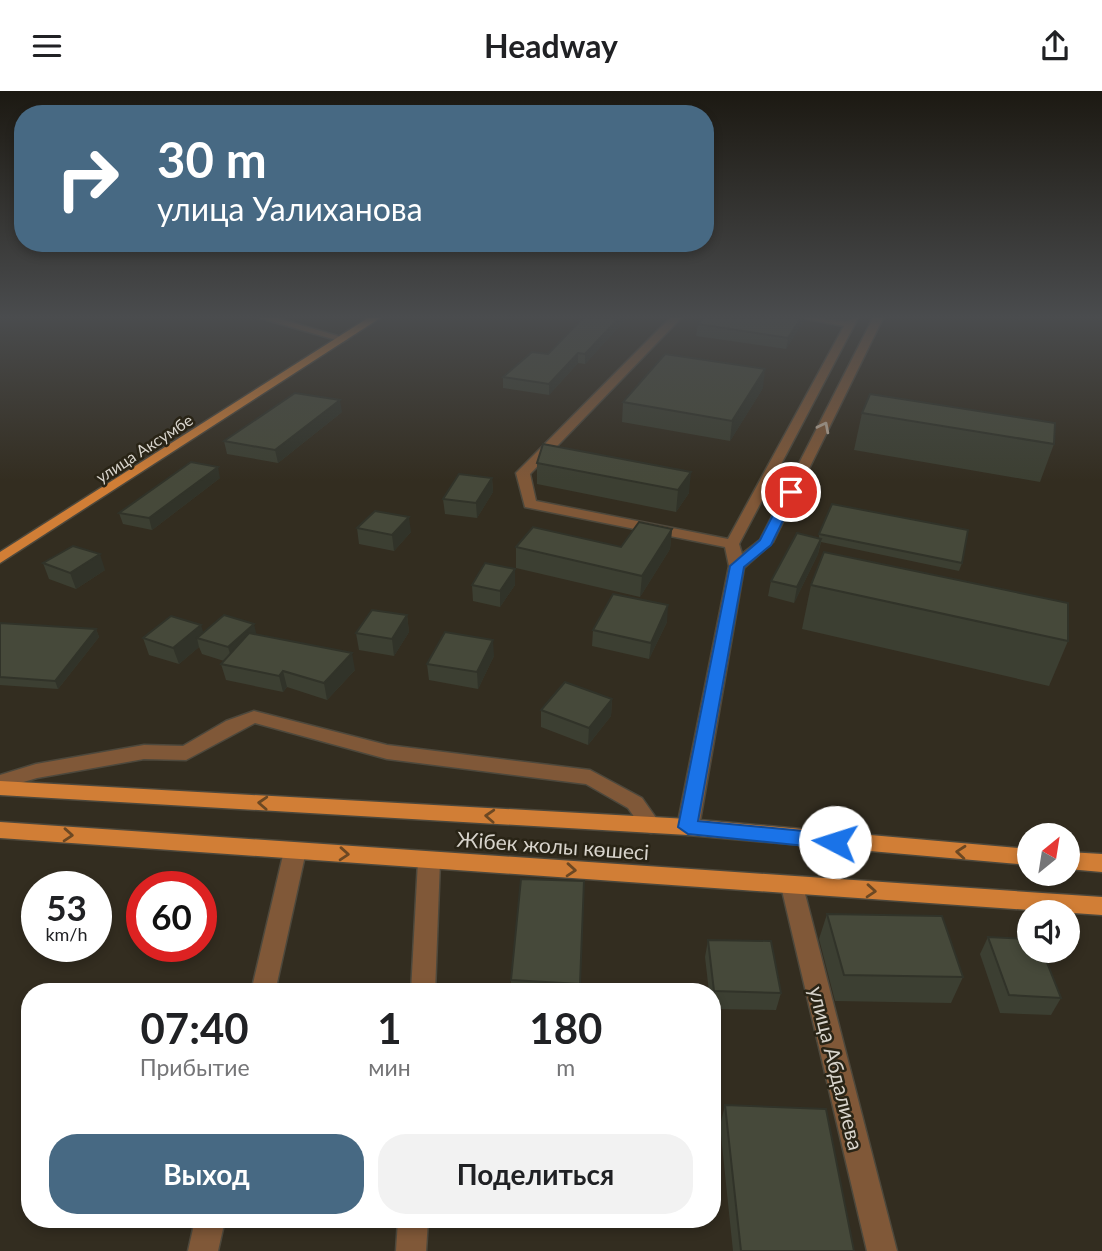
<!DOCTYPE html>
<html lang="ru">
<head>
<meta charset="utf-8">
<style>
  :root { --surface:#fff; --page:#f2f2f2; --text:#202124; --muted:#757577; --accent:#476983 }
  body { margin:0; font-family:Lato,sans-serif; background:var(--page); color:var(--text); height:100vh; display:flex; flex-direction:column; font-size:26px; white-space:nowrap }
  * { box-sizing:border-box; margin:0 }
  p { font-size:23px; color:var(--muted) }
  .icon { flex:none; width:38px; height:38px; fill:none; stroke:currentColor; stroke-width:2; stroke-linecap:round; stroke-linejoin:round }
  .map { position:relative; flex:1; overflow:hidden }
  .drawer { position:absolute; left:21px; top:892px; width:700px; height:245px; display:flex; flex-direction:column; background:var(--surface); border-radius:28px; box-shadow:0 4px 10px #0003 }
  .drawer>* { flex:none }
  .top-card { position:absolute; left:14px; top:14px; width:700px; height:147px; border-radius:28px; box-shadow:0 4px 10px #0003; background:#476983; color:#fff; overflow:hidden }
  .needle { width:46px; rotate:30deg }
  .fabs { position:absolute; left:1017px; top:732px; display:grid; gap:14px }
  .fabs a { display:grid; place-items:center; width:63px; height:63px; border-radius:50%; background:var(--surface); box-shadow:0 4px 10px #0003; font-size:35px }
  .speed { position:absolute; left:21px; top:780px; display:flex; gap:14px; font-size:35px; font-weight:700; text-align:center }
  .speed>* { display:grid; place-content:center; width:91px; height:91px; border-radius:50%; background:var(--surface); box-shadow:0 4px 10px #0003; line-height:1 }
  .speed small { font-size:18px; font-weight:400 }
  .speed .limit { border:10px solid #d22; background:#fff; color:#111 }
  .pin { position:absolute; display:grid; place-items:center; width:60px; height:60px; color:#fff; margin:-30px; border:4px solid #fff; border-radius:50%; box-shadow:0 2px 7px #0007 }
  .me { position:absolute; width:77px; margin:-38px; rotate:275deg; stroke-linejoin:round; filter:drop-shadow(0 0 5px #0008) }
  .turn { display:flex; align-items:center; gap:24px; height:147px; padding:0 28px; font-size:32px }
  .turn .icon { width:91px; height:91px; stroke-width:2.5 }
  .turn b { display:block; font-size:49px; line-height:60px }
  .eta { display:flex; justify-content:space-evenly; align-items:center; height:119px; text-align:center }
  .eta b { font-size:42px; font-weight:700; line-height:49px }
  .button { display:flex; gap:14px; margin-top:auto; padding:14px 28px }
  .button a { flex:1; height:80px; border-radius:28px; background:var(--accent); color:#fff; font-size:28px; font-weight:700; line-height:80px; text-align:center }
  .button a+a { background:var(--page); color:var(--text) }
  header { display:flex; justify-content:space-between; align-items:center; height:91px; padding:0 28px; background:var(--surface); font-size:32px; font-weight:700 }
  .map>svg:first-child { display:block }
</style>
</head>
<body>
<header><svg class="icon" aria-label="menu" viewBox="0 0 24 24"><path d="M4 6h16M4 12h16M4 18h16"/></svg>Headway<svg class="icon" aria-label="share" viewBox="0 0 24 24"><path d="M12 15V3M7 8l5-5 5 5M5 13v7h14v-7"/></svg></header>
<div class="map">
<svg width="1102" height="1160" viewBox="0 0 1102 1160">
  <rect width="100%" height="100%" fill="#332d20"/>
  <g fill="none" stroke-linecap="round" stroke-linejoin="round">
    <defs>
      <g id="minor">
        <path d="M260 227H277L348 248 343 251Z"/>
        <path d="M670 227H681L530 383 536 410 728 448 844 235 801 227 847 230 858 227 739 453 742 463 760 449 873 227H883L773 451 744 477 699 736 695 742 688 744 681 742 677 736 729 475 725 456 525 416 516 382Z"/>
        <path d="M254 620 387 654 590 679 642 707 661 734 658 740 651 742 644 740 628 717 586 693 387 668 255 632 186 669 144 668 37 687 0 698V684L36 673 144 654 183 655 226 630Z"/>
        <path d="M295 752 303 754 306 760 275 901H251L284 760 287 754Z"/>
        <path d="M429 761 437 764 440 770 435 901H411L418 770 421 764Z"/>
        <path d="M792 786 800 789 803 795 897 1160H867L781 795 784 789Z"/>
        <path d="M195 1129H225L218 1160H188Z"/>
        <path d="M398 1129H428L426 1160H396Z"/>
      </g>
      <g id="major">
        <path d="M368 227H380L0 472V461Z"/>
        <path d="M0 690 688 728 1029 758V774L688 744 0 704Z"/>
        <path d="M0 731 1102 806V824L0 747Z"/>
        <path d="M1068 761 1102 763V781L1068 778Z"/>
      </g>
    </defs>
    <use href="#minor" stroke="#4d483c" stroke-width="3"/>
    <use href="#major" stroke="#4d483c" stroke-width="3"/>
    <use href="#minor" fill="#805838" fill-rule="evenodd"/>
    <use href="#major" fill="#d17e36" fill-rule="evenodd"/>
  </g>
  <g fill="#3c3f32">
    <path d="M583 227H627L585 273 578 272 549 304 503 297V286L548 263Z"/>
    <path d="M703 227H805L804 230 786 258 696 245 698 233Z"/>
    <path d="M763 297 730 350 622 331 623 311Z"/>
    <path d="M342 321 278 372 227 363 224 350Z"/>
    <path d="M862 322 1054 353 1040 391 854 359Z"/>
    <path d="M543 353 689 402 676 421 537 393V372Z"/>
    <path d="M220 387 152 439 123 433 119 422Z"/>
    <path d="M492 387 493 401 477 427 445 423 443 408Z"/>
    <path d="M357 437 411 441 394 460 359 453Z"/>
    <path d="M672 438 670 458 640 506 516 477V456H621Z"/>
    <path d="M819 443 962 472 959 480 821 451 818 463 794 512 768 505 771 490 819 447Z"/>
    <path d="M43 472 105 479 76 498 49 488Z"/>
    <path d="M515 478V494L500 516 473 510 472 494Z"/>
    <path d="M811 494 1068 550 1049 595 802 538Z"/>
    <path d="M407 524 409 541 394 565 359 559 356 542Z"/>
    <path d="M667 531 649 568 592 555 593 539Z"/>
    <path d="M0 532 96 538 99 546 58 598 0 594Z"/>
    <path d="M203 541 257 544 355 579 327 609 287 596 283 601 226 589 221 573 224 570 202 563 199 556 179 573 149 564 143 547Z"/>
    <path d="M494 565 478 598 429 589 427 573Z"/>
    <path d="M612 608 611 625 588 654 541 636V619Z"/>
    <path d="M584 790 580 901H511V889Z"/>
    <path d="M827 823 963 886 951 912 835 910 819 848Z"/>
    <path d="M988 846 1061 907 1051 924 1000 922 980 863Z"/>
    <path d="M708 849 781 902 776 919 712 918V901H709L705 866Z"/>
    <path d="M725 1014 854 1160H733L720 1035Z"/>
  </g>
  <g fill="#313329">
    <path d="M619 227H627L585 273V263Z"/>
    <path d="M801 227H805L804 230 786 258 788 247Z"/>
    <path d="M578 262V272L549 304V293Z"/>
    <path d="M765 278 763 297 730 350 732 330Z"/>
    <path d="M340 309 342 321 278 372 275 359Z"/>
    <path d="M218 376 220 387 152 439 149 427Z"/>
    <path d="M691 381 689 402 676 421 678 399Z"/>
    <path d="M492 387 493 401 477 427 476 412Z"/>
    <path d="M409 426 411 441 394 460 392 444Z"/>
    <path d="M672 438 670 458 640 506 642 485Z"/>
    <path d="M821 448 818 463 794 512 797 496Z"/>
    <path d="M100 463 105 479 76 498 70 482Z"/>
    <path d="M515 478V494L500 516V500Z"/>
    <path d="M668 514 667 531 649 568 651 552Z"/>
    <path d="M407 524 409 541 394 565 392 548Z"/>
    <path d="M254 533 258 550 233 573 228 556Z"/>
    <path d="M201 534 206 549 197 547 199 556 179 573 173 557Z"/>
    <path d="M96 538 99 546 58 598 55 590Z"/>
    <path d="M493 549 494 565 478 598 477 581Z"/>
    <path d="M352 562 355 579 327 609 324 592Z"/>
    <path d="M283 580 287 596 283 601 279 585Z"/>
    <path d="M612 608 611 625 588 654 589 637Z"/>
  </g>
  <g fill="#46493a" stroke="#313329" stroke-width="2">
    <path d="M583 227H619L585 263 578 262 549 293 503 286 532 261 548 263Z"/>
    <path d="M703 227H801L788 247 698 233Z"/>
    <path d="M665 263 765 278 732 330 623 311Z"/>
    <path d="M295 302 340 309 275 359 224 350Z"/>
    <path d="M870 303 1055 332 1054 353 862 322Z"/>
    <path d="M543 353 691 381 678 399 537 372Z"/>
    <path d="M191 371 218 376 149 427 119 422Z"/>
    <path d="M459 383 492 387 476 412 443 408Z"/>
    <path d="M832 413 968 439 962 472 819 443Z"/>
    <path d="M375 420 409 426 392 444 357 437Z"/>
    <path d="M639 431 672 438 642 485 516 456 533 436 621 456Z"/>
    <path d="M797 442 821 448 797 496 771 490Z"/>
    <path d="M73 455 100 463 70 482 43 472Z"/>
    <path d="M824 461 1068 512V550L811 494Z"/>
    <path d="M485 472 515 478 500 500 472 494Z"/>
    <path d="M613 503 668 514 651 552 593 539Z"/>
    <path d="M372 519 407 524 392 548 356 542Z"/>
    <path d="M224 524 254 533 228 556 197 547Z"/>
    <path d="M171 525 201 534 173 557 143 547Z"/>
    <path d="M0 532 96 538 55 590 0 586Z"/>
    <path d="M445 541 493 549 477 581 427 573Z"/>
    <path d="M249 542 352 562 324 592 283 580 279 585 221 573Z"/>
    <path d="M565 591 612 608 589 637 541 619Z"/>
    <path d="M521 788 584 790 580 893 511 889Z"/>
    <path d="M827 823 942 825 963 886 844 884Z"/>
    <path d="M988 846 1029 848V859H1042L1061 907 1009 904Z"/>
    <path d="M708 849 771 850 781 902 714 900Z"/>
    <path d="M725 1014 826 1018 854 1160H741Z"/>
  </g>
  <defs><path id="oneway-chevron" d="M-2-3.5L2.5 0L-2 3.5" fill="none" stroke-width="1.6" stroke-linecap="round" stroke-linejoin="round" transform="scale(1.75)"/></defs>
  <use stroke="#b9a998" href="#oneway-chevron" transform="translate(824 336) rotate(-63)"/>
  <g stroke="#6c4823">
    <use href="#oneway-chevron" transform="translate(263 712) rotate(-177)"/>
    <use href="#oneway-chevron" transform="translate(490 725) rotate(-177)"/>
    <use href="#oneway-chevron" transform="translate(68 744) rotate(4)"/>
    <use href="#oneway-chevron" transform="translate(961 761) rotate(-175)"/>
    <use href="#oneway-chevron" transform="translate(344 763) rotate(4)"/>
    <use href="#oneway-chevron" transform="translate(571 779) rotate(4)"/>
    <use href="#oneway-chevron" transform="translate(871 800) rotate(4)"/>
  </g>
  <linearGradient id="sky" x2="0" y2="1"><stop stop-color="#1c1912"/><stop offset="0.58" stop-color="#4a4c4e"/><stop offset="1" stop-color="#4a4c4e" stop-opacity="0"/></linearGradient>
  <rect width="1102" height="390" fill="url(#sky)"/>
  <path fill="#1a73e8" stroke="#114b97" stroke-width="2" d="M791 398 797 401 771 454 744 476 698 730 835 743 844 751 835 758 688 743 678 736 730 475 760 449 785 401Z"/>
  <g text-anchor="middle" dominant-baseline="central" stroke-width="5" stroke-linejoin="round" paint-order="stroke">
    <g font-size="16" fill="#d8d4cc" stroke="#292416">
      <text transform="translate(144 357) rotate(-33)">улица Аксумбе</text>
    </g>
    <g font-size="21" fill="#d8d4cc" stroke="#292416">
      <text transform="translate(553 754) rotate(4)">Жібек жолы көшесі</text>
      <text transform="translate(837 977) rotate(76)">улица Абдалиева</text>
    </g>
  </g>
</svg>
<div class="fabs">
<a><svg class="needle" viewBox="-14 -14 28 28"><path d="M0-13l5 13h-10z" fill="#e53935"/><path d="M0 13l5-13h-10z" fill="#757577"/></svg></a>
<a><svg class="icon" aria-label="sound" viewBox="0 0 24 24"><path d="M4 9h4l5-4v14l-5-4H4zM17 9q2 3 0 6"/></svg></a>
</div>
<div class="speed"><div>53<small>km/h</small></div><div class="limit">60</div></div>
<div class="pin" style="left:791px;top:401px;background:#d93025"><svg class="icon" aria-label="arrive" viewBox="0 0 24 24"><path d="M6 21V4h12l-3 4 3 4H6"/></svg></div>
<svg class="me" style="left:835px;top:751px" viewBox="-20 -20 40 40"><circle r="19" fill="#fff"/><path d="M0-13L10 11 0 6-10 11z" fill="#1a73e8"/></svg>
<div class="top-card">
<div class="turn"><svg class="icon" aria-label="right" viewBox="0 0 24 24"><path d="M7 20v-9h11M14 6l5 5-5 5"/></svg><div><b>30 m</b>улица Уалиханова</div></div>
</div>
<section class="drawer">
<div class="eta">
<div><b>07:40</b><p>Прибытие</p></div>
<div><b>1</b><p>мин</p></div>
<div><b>180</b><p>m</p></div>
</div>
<div class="button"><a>Выход</a><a>Поделиться</a></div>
</section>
</div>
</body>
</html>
